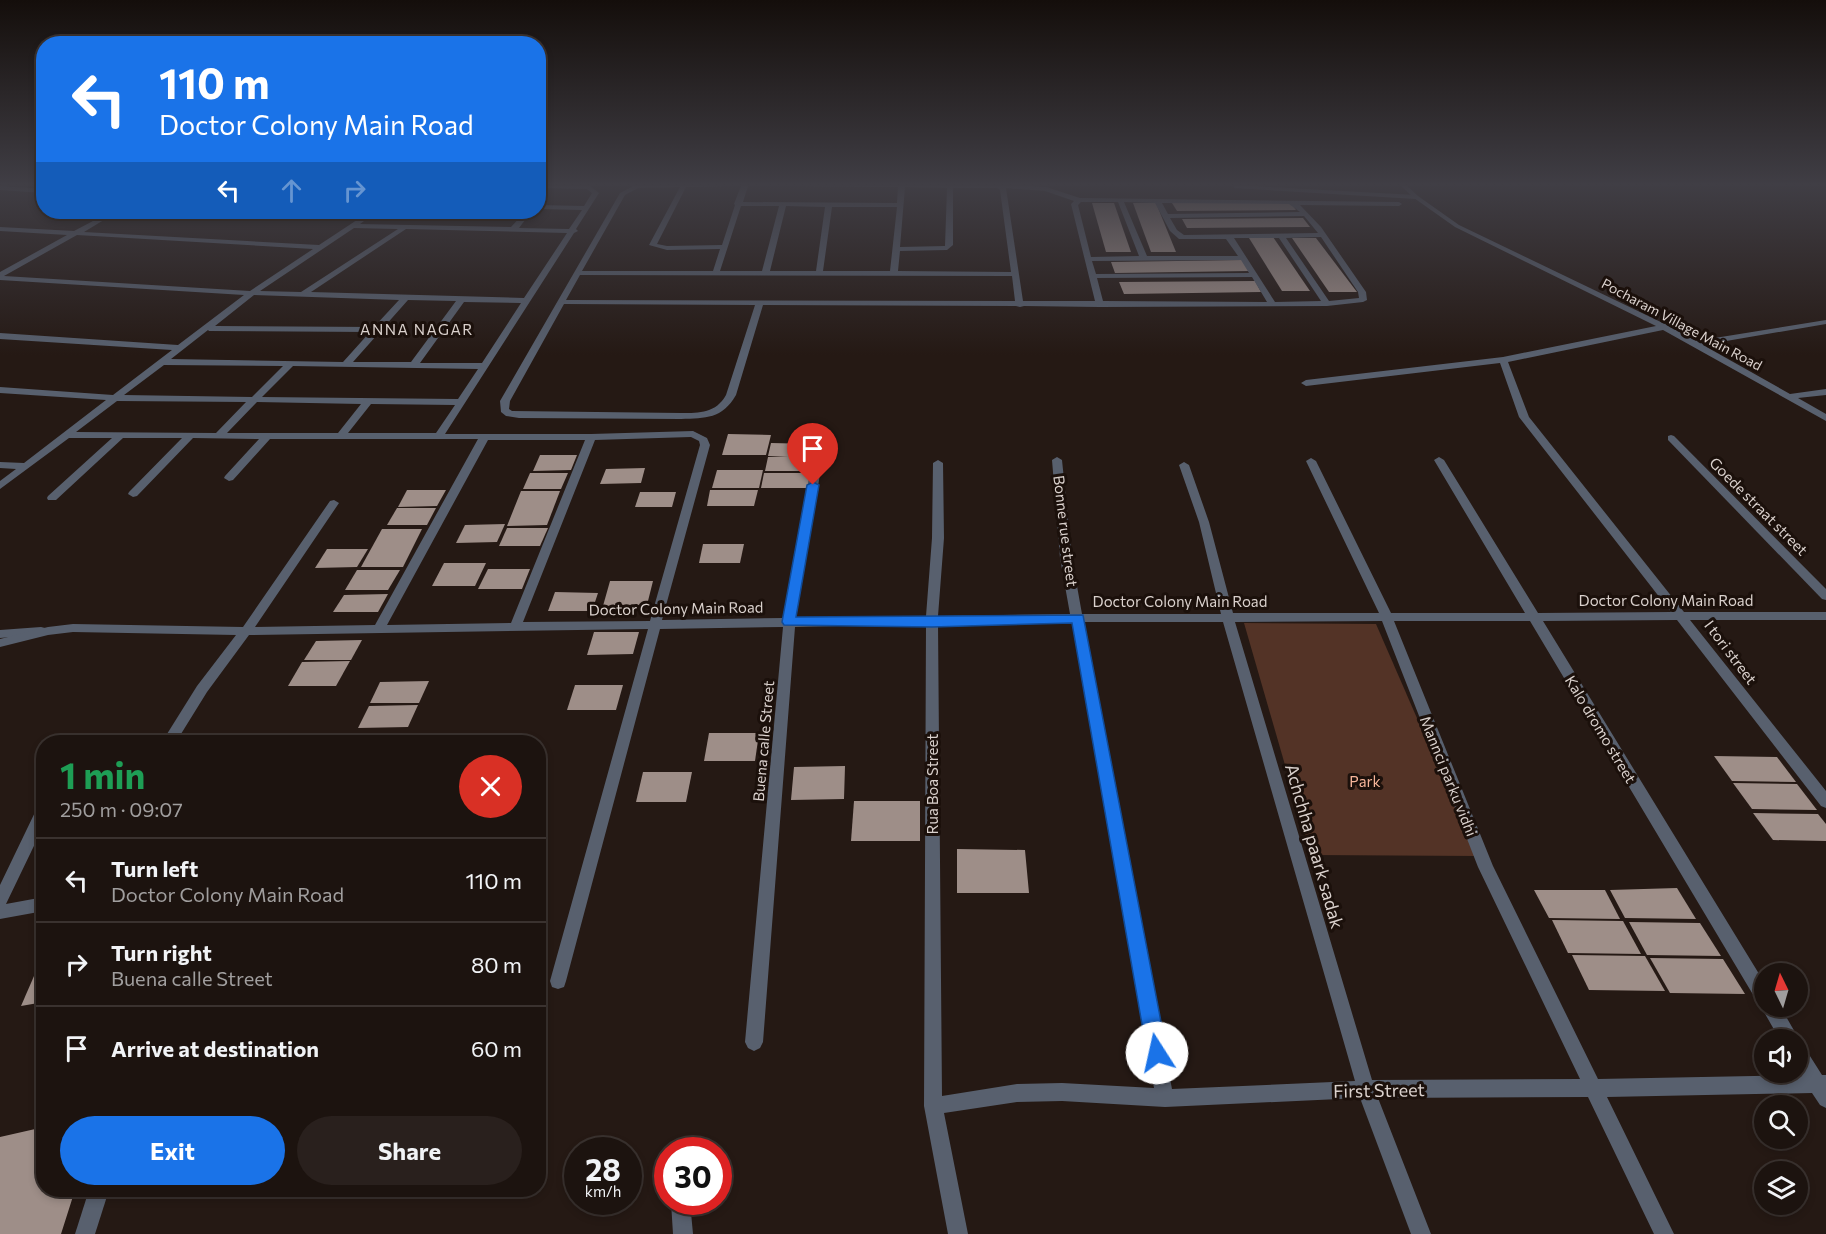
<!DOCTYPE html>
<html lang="en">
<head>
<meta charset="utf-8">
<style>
  :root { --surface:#1c130f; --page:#29201d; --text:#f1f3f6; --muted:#a09e9e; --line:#3a322f; --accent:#1a73e8 }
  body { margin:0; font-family:Commissioner,sans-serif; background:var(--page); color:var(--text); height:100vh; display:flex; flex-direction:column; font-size:22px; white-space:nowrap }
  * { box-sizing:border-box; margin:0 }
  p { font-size:20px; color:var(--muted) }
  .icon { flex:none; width:33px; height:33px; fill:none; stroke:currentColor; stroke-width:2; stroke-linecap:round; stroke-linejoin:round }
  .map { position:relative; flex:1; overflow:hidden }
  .panel { position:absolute; left:36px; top:735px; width:510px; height:462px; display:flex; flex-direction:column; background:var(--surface); border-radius:24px; box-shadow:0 3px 9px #0003,0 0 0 2px var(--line) }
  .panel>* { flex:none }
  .hud { position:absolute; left:36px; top:36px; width:510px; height:183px; border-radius:24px; box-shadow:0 3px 9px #0003,0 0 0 2px var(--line); background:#1a73e8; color:#fff; overflow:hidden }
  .needle { width:39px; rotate:355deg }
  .controls { position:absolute; left:1754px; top:963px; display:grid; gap:12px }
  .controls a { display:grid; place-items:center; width:54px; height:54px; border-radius:50%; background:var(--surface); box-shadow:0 3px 9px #0003,0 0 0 2px var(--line); font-size:30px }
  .speed { position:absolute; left:564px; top:1137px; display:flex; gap:12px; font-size:30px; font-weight:700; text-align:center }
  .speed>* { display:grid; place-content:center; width:78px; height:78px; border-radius:50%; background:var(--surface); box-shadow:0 3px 9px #0003,0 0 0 2px var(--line); line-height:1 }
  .speed small { font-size:15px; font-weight:400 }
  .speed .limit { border:9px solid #d22; background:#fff; color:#111 }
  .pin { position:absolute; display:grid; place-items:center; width:51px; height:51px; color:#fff; margin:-62px -26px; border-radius:50% 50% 50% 0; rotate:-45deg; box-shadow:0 0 6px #0007 }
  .pin .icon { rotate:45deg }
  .me { position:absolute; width:66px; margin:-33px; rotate:350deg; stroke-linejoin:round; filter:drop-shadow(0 0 4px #0008) }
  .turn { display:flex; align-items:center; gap:21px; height:126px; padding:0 24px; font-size:27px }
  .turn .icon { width:78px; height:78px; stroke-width:2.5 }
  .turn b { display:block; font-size:42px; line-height:51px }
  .lanes { display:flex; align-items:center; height:57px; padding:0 24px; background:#0003; justify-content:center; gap:30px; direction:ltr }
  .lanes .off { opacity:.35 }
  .round { display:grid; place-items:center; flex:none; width:63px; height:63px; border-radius:32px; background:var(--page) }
  .head { display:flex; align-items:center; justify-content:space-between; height:102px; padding:0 24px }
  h1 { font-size:36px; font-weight:700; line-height:45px; color:#1e9e55 }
  .cta { display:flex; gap:12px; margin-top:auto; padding:12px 24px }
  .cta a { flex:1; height:69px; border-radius:36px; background:var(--accent); color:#fff; font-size:24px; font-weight:700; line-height:69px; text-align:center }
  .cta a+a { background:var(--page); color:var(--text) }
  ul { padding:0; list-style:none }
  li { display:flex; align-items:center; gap:18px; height:84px; padding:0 24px; border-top:2px solid var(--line) }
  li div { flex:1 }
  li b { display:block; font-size:22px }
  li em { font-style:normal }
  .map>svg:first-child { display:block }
</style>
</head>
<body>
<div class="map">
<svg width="1826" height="1234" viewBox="0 0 1826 1234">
  <rect width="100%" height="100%" fill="#251914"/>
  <path fill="#533326" d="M1244 623 1376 624 1477 856 1311 855Z"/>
  <g fill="#9e8e88">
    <path d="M1290 202 1296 210 1177 211 1172 203Z"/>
    <path d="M1092 203H1114L1131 252H1106Z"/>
    <path d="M1133 203H1156L1176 252H1151Z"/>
    <path d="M1303 218 1310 227 1187 228 1182 219Z"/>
    <path d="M1273 237 1310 291H1282L1249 238Z"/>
    <path d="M1292 238H1316L1357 292H1329Z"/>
    <path d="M1242 260 1249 271 1115 273 1111 262Z"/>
    <path d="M1255 281 1261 292 1124 294 1119 282Z"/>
    <path d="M728 434 771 435 766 455H722Z"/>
    <path d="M771 443 815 444 811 471H765L768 457H788L768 456Z"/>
    <path d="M540 455H577L571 470 533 471Z"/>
    <path d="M645 468 641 483 600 484 606 469Z"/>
    <path d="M717 470H763L759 488H712Z"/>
    <path d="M530 473H568L561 489H523Z"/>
    <path d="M764 473H810L808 488H761Z"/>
    <path d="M407 490H446L437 506 398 507Z"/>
    <path d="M710 490H758L754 506H707Z"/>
    <path d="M521 491H560L547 525 507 526Z"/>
    <path d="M640 492H676L672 507H635Z"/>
    <path d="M397 508H436L427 525H387Z"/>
    <path d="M505 524 497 542 456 543 465 525Z"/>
    <path d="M507 528H548L540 546H499Z"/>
    <path d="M382 529H422L403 567H361Z"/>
    <path d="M703 544H744L740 563H699Z"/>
    <path d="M327 549H368L357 567 315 568Z"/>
    <path d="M444 563H486L475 586H432Z"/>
    <path d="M488 569H530L522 589H478Z"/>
    <path d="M357 570H400L388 590H345Z"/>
    <path d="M610 581H653L647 605 603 606Z"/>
    <path d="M555 592 598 593 592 611H548Z"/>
    <path d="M388 594 378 612H333L344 595Z"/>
    <path d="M594 632H639L633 654 587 655Z"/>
    <path d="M362 640 351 660H304L316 641Z"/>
    <path d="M350 661 336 686H288L302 662Z"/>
    <path d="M429 681 419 703H370L380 682Z"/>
    <path d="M575 685H623L616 710H567Z"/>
    <path d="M418 705 408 727 358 728 369 706Z"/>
    <path d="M709 733H759L755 761H704Z"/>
    <path d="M1714 756 1777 757 1796 782 1732 781Z"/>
    <path d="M845 766 844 799 791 800 794 767Z"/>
    <path d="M643 772H692L686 802H636Z"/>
    <path d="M1733 783 1797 784 1817 810 1752 809Z"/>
    <path d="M854 801H920V841H851Z"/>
    <path d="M1753 813 1818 814 1826 824V841L1773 840Z"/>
    <path d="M957 849 1025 850 1029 893H957Z"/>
    <path d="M1677 888 1696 919 1625 918 1610 890Z"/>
    <path d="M1534 890H1605L1620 919 1549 918Z"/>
    <path d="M1552 920 1623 921 1641 954 1568 953Z"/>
    <path d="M1629 922 1700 923 1721 956 1647 955Z"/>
    <path d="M44 953V1002L21 1006Z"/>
    <path d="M1572 955 1645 956 1665 991 1589 990Z"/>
    <path d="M1650 958 1723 959 1745 994 1670 993Z"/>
    <path d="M44 1127V1190H75L61 1234H0V1137Z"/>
  </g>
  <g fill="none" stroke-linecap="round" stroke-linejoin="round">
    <g fill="#58606e" fill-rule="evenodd">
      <path d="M726 183 998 184 1046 187 1080 198 1399 202 1402 204 1399 206 1300 205 1321 227 1366 292 1367 300 1363 302 1327 306 1100 307 1024 306 1020 307 1016 306 763 305 736 395C722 419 706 418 681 419L519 418 506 416 501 412 500 401 620 193 637 184ZM741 186 734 204 735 205 722 245 667 246 657 244 686 187ZM748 186H763L898 187 897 203 743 202ZM680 187 649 245 667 250 720 249 713 271H582L625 195 638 188ZM905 187 947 188 945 246 900 247ZM953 188H997L1000 190 1011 272 898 271 900 251 947 250 953 245ZM1006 188 1045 191 1074 201 1071 204 1095 301H1023ZM1081 202H1118L1139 256 1091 257 1078 205ZM1124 202 1155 203 1170 231 1179 239H1226L1238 256H1147ZM1162 203 1289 204 1300 212 1168 214ZM741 206H779L762 271H720ZM786 206 825 207 816 271H770ZM832 207H897L890 271H823ZM1304 216 1318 233 1184 235 1177 230 1170 218ZM1321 237 1358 292 1359 298 1329 301 1286 238ZM1234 238H1279L1321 301 1275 302ZM1241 260 1249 273 1096 274 1092 261ZM580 275 1012 276 1015 301 566 300ZM1252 277 1267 302 1103 301 1097 278ZM564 304 755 305 726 395C716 413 700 413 681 413L512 411 509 409 510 401Z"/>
      <path d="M1236 185 1416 195 1419 197 1416 199 1234 188V186Z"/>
      <path d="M41 627 45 628 47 631 45 634 0 638V630Z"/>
    </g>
    <g fill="#58606e" fill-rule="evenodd">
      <path d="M1398 183H1404L1418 196 1459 225 1667 325 1696 341 1826 320V324L1703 345 1790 394 1826 389V395L1798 398 1826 414V421L1663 330 1508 362 1529 417 1684 612H1826V620H1690L1826 791V808L1821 806 1677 620 1543 621 1764 982V1006H1780L1796 1034 1798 1043 1803 1045 1822 1075H1826V1108L1820 1105 1812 1093 1607 1097 1674 1234H1654L1588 1097 1378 1098 1431 1234H1411L1360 1098 1165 1107 1062 1101 1017 1102 944 1113 968 1234H948L924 1106 926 624 795 627 763 1042 760 1048 754 1051 748 1048 745 1042 783 627 660 629 566 981 564 987 558 989 552 987 550 981 648 629 249 635 207 692 176 742H162L197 686 236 635 73 632 48 635 0 647V639L48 627 73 624 243 627 330 501 334 500 339 503 255 627 375 625 478 439H270L233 480 229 481 224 478 225 476 259 439 193 438 137 496 133 497 128 494 129 492 182 438H123L56 500H48L47 498 48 496 112 438H69L0 489V481L16 469 0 468V462L24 463 106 400 0 393V387L113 395 172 350 0 339V333L178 345 244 295 0 280V272L67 235 0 231V227L74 231 110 212H117L84 232 319 245 369 212H376L360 224 511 227 525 212H531L519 228 569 229 582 210 538 209V205L584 206 592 193 587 189 538 188V184L589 185 599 193 576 229 578 231 574 233 445 434H591L693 431 707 438 710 445 662 620 784 618 815 444 820 441 825 444 796 618 926 616 932 538 933 463 938 460 943 463 944 538 938 616 1070 614 1060 558 1052 460 1057 457 1062 460 1072 558 1082 614H1221L1199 522 1179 465 1184 462 1189 465 1209 522 1233 613H1379L1306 461 1311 458 1316 461 1391 613H1525L1434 460 1439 457 1444 460 1538 613 1671 612 1519 417 1500 363 1306 386 1301 383 1306 380 1503 357 1656 326 1455 227 1414 198ZM354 228 398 229 301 292 260 291ZM406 229 567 233 524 298 311 292ZM77 235 313 249 250 291 4 276ZM254 295 399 300 374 327 215 326ZM408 300 456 301 411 362H353ZM464 302 521 303 482 363H420ZM208 330 209 331 370 332 343 362 171 359ZM164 365 283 366 252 397 124 395ZM293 366 478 369 458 399 262 397ZM117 401 246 402 216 433 76 432ZM257 402 361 404 338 433H227ZM371 404 455 405 436 433H348ZM691 437 699 441 700 445 650 621 523 622 595 440ZM488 440H585L511 623 387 625ZM1382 621 1478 867 1580 1079 1372 1080 1235 622ZM1394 621H1530L1758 1003 1762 1004 1764 1012 1780 1040H1797V1068L1802 1075 1598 1079 1493 866ZM1072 622 1154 1088 1062 1083 1017 1084 942 1096 938 624ZM1084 622H1223L1355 1081 1172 1089Z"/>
      <path d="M0 186 44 189V193L0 190Z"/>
      <path d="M1671 435 1674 436 1826 589V600L1822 599 1668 440V436Z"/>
      <path d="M44 802V825L6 904 44 897V911L0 919V885L39 804Z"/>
      <path d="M89 1190H109L95 1234H75Z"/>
      <path d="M671 1202H690L693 1234H673Z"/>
    </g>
  </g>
  <linearGradient id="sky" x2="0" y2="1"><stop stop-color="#140e0b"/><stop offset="0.52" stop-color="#403e45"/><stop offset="1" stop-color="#403e45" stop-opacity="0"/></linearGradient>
  <rect width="1826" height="355" fill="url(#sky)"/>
  <path fill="#1a73e8" stroke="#114b97" stroke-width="1.5" d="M813 482 819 485 796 617 1083 615 1167 1053 1164 1060 1157 1062 1150 1060 1147 1053 1072 623 932 627 784 625 782 622 807 485Z"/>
  <g text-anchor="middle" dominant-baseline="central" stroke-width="6" stroke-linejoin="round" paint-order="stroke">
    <g font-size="14" fill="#dad1cd" stroke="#1b100b">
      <text transform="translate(1682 324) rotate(28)">Pocharam Village Main Road</text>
    </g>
    <g font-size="15" letter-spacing="1.5" fill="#dad1cd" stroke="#1b100b">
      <text x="417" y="329">ANNA NAGAR</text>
    </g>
    <g font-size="15" fill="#dad1cd" stroke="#1b100b">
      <text transform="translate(1759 506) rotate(45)">Goede straat street</text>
      <text transform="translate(1066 531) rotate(83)">Bonne rue street</text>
      <text x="1666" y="600">Doctor Colony Main Road</text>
      <text x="1180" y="601">Doctor Colony Main Road</text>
      <text transform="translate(676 608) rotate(-1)">Doctor Colony Main Road</text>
      <text transform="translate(1731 652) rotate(53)">I tori street</text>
      <text transform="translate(1601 729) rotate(59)">Kalo dromo street</text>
      <text transform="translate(763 741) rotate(-85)">Buena calle Street</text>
      <text transform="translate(1449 776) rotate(68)">Mannci parku vidhi</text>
      <text transform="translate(932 784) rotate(-90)">Rua Boa Street</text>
    </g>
    <g font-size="15" fill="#f6b59a" stroke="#1b100b">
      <text x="1365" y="781">Park</text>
    </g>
    <g font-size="18" fill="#dad1cd" stroke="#1b100b">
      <text transform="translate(1315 846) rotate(74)">Achchha paark sadak</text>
      <text transform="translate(1379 1090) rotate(-1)">First Street</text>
    </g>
  </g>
</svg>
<div class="controls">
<a><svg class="needle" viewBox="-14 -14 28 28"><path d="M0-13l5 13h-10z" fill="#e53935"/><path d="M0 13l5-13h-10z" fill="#a09e9e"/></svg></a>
<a><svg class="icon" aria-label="sound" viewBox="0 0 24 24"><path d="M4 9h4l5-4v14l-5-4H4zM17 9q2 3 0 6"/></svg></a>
<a><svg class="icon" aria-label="search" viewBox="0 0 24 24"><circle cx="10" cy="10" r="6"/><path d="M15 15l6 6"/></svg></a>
<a><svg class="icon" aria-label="layers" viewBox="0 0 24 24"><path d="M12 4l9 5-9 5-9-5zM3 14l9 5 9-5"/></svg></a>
</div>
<div class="speed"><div>28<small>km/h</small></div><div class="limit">30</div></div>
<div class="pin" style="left:813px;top:485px;background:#d93025"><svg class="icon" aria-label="arrive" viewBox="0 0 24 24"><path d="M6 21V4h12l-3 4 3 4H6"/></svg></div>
<svg class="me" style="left:1157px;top:1053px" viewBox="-20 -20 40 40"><circle r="19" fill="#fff"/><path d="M0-13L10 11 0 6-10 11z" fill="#1a73e8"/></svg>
<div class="hud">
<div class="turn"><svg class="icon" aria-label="left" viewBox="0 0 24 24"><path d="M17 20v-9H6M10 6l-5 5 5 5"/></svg><div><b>110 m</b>Doctor Colony Main Road</div></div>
<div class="lanes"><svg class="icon" aria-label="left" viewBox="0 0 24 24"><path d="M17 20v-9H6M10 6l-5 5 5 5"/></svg><svg class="icon off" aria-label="ahead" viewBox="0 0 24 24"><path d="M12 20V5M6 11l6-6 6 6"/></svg><svg class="icon off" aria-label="right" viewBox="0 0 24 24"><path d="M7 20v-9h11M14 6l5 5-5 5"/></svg></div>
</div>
<section class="panel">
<div class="head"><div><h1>1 min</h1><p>250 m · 09:07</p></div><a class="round" style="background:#d93025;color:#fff"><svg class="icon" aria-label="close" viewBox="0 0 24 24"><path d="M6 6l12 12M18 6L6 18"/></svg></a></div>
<ul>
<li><svg class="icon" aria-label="left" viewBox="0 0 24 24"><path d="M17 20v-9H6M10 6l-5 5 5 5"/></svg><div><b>Turn left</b><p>Doctor Colony Main Road</p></div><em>110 m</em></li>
<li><svg class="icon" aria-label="right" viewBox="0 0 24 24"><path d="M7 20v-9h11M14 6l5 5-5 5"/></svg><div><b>Turn right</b><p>Buena calle Street</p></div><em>80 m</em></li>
<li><svg class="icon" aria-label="arrive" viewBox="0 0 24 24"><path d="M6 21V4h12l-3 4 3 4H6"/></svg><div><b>Arrive at destination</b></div><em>60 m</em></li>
</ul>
<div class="cta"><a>Exit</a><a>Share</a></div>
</section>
</div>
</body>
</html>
